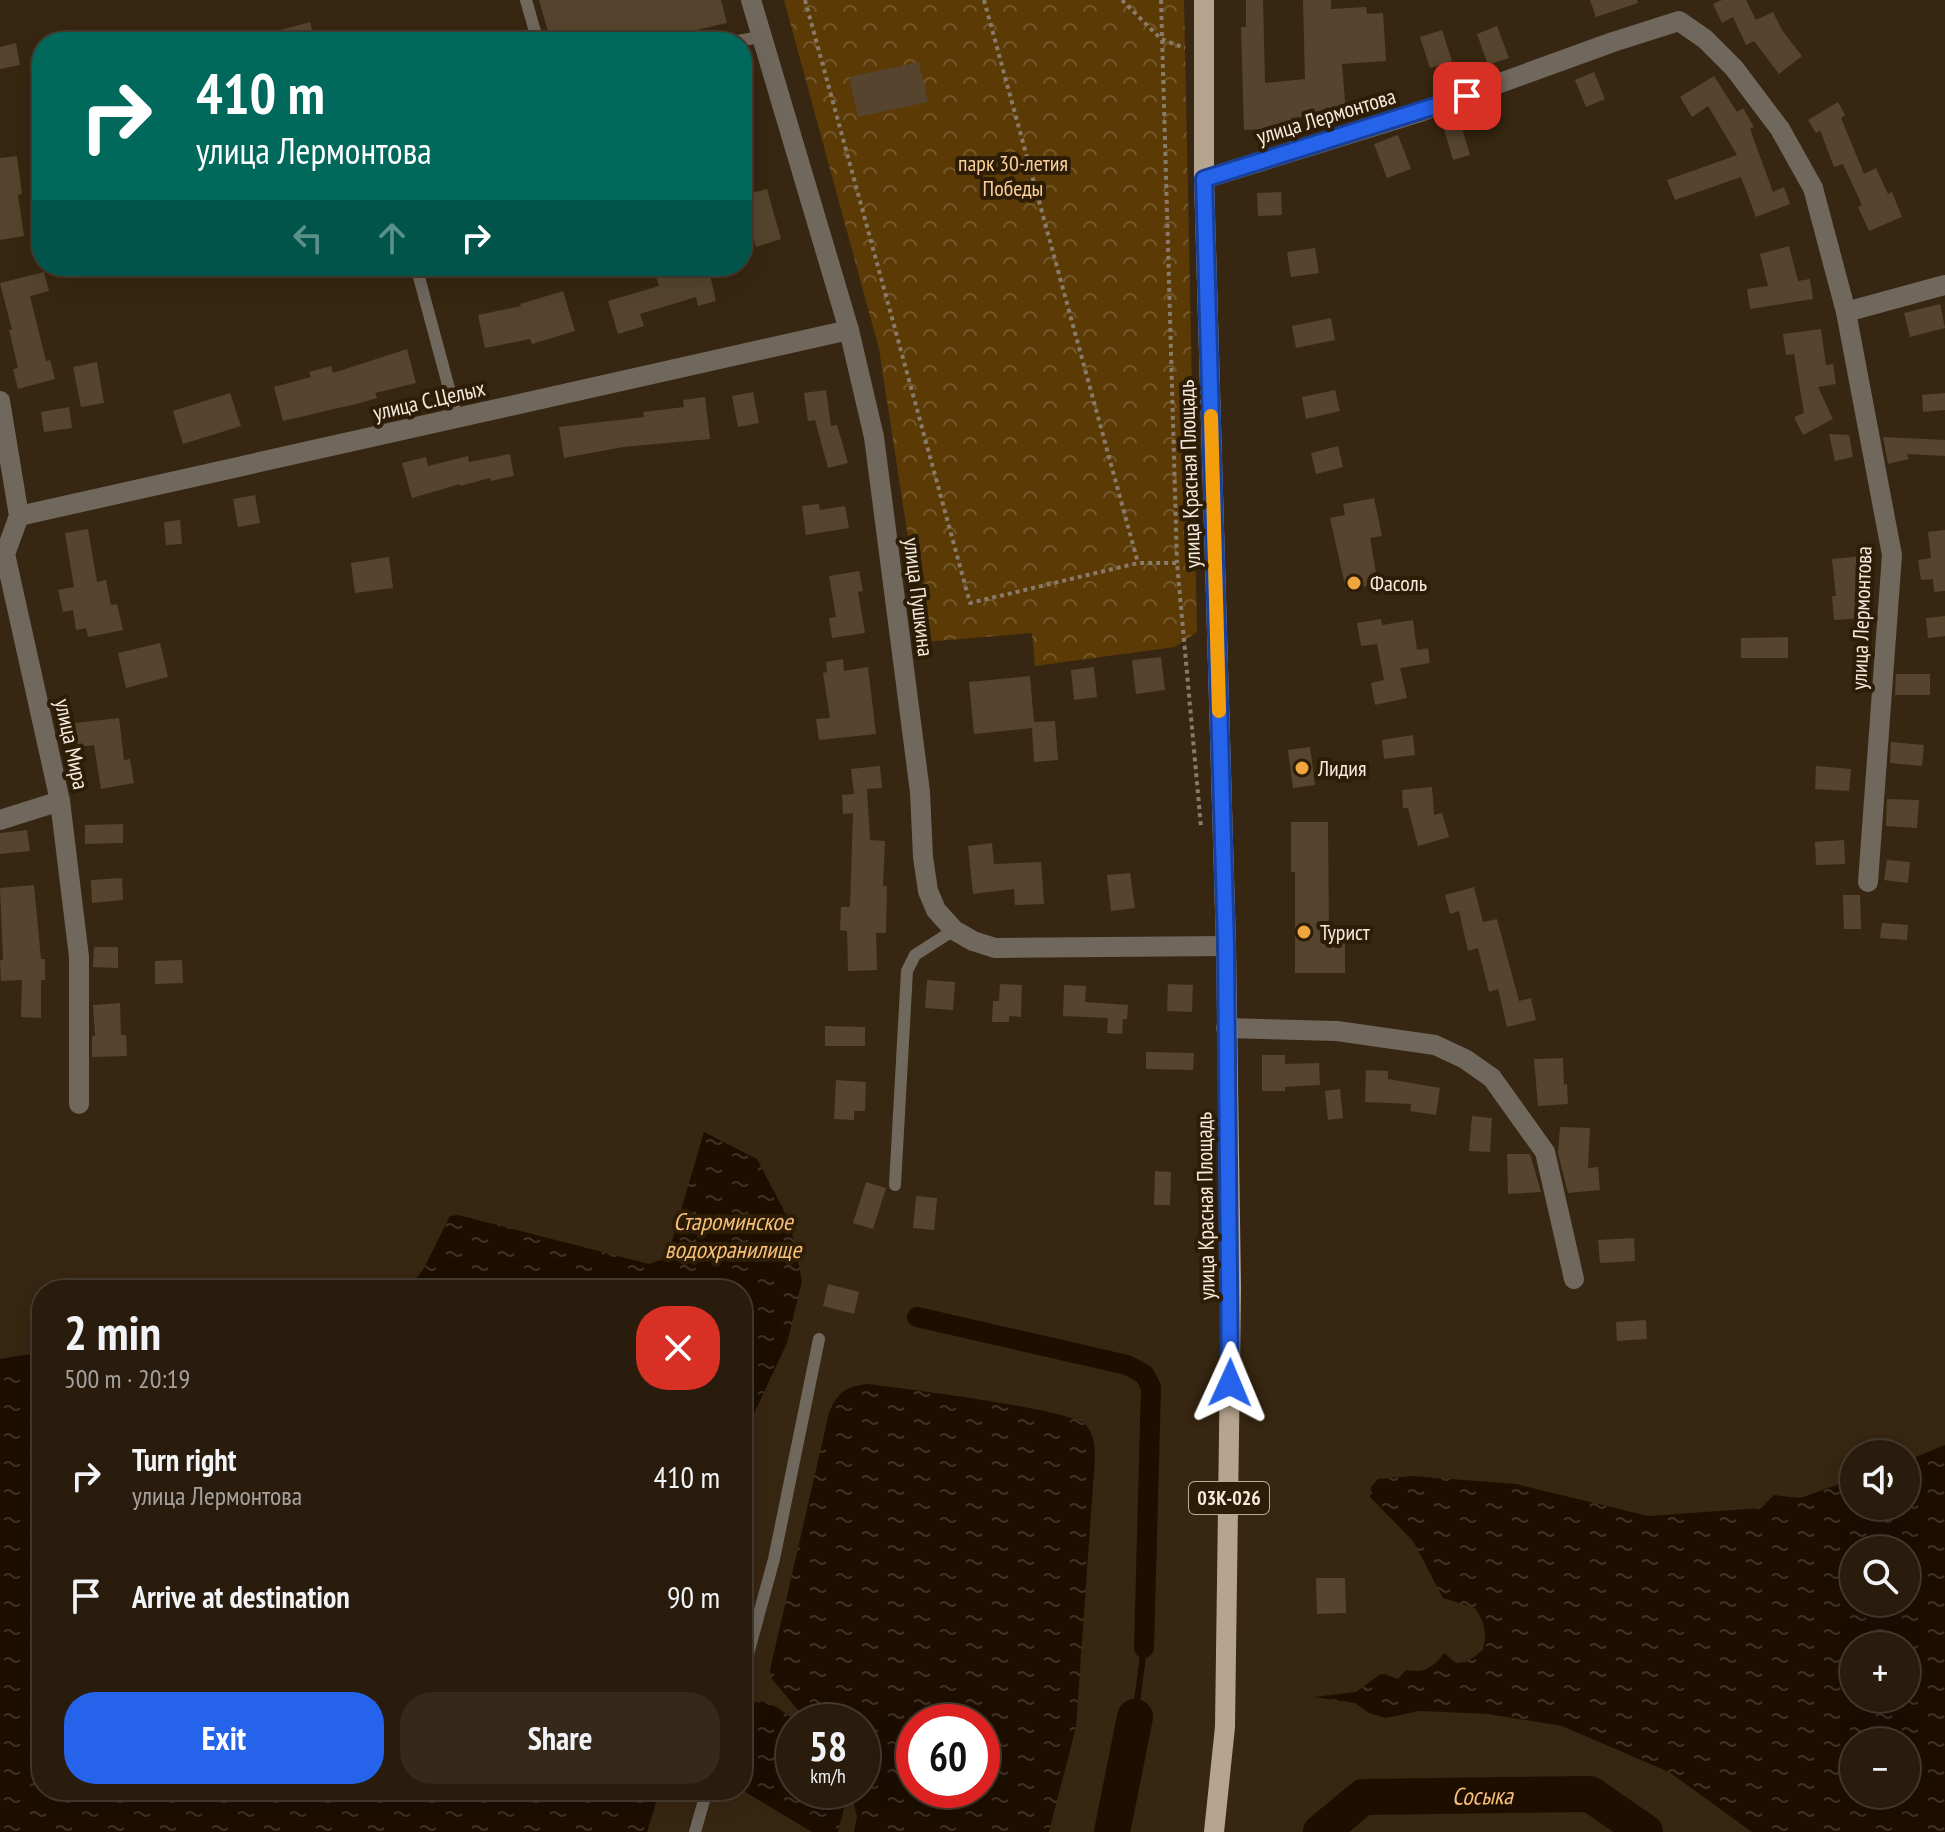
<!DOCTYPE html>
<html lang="en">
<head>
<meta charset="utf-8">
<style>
  :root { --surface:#291c0d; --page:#35291b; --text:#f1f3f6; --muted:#a5a19d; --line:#453a2e; --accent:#2563eb }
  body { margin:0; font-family:"PT Sans Narrow",sans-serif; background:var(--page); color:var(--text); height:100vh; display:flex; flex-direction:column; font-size:30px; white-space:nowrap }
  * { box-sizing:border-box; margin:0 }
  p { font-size:26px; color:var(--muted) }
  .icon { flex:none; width:44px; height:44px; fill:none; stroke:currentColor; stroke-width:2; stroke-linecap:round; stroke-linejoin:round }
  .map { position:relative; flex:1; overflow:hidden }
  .panel { position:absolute; left:32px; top:1280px; width:720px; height:520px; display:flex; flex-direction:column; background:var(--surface); border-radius:32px; box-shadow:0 8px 32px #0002,0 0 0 2px var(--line) }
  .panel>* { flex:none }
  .banner { position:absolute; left:32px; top:32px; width:720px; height:244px; border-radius:32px; box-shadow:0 8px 32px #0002,0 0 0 2px var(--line); background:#00695c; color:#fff; overflow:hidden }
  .tools { position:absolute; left:1840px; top:1440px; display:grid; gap:16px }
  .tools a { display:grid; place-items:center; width:80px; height:80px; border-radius:50%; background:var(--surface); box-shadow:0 8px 32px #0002,0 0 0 2px var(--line); font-size:40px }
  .speed { position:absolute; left:776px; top:1704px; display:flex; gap:16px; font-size:40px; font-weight:700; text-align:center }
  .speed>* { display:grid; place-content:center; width:104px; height:104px; border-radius:50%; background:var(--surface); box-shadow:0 8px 32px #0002,0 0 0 2px var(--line); line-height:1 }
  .speed small { font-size:20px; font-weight:400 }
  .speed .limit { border:12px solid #d22; background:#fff; color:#111 }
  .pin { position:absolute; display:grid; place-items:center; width:68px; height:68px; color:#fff; margin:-34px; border-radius:16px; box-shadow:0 4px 12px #0006 }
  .me { position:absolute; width:88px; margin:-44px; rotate:1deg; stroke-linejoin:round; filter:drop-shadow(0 0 6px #0008) }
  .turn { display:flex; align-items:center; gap:28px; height:168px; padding:0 32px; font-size:36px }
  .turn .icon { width:104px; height:104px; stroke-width:2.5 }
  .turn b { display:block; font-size:56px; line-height:68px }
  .lanes { display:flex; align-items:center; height:76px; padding:0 32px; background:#0003; justify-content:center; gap:40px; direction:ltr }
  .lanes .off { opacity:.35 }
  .round { display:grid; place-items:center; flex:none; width:84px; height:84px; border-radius:32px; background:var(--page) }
  .headline { display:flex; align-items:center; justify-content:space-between; height:136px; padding:0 32px }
  h1 { font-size:48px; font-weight:700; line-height:60px }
  .button { display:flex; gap:16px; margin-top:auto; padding:16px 32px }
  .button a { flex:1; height:92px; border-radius:32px; background:var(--accent); color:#fff; font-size:32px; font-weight:700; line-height:92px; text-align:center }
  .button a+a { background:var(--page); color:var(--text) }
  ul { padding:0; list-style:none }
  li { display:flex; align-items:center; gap:24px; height:120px; padding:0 32px }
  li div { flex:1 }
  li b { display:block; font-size:30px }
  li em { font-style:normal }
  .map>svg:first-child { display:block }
</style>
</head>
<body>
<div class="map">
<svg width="1945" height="1832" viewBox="0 0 1945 1832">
  <defs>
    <pattern id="park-crowns" width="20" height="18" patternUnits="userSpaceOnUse" patternTransform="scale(2)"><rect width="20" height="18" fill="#5b3a06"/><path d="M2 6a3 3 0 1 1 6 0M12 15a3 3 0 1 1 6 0" fill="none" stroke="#73572a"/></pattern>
    <pattern id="water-ripples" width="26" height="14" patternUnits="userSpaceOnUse" patternTransform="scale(2)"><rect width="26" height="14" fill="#1d0e00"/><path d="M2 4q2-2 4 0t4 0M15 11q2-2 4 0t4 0" fill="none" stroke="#3e3125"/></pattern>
  </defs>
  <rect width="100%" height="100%" fill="#372611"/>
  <path fill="url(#park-crowns)" d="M784 0H1184L1197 632 1175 647 1035 666 1032 633 924 642 879 349Z"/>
  <g fill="url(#water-ripples)" fill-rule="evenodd">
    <path d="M704 1132 757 1159 790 1222 802 1281 787 1343 742 1439V1290H376L414 1281 423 1270 450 1216 458 1215 649 1264 667 1258Z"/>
    <path d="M42 1352V1790H660L647 1832H0V1359Z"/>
    <path d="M867 1384C899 1388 1071 1409 1086 1425 1099 1439 1094 1467 1093 1485L1076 1727 1049 1832H854L857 1817 851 1790H862V1722H808L772 1679 770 1670 829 1413C838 1392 845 1387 867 1384ZM914 1722H982V1790H914Z"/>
    <path d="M1945 1445V1832H1752L1669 1772 1562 1726 1488 1714 1419 1711 1386 1718 1369 1713 1355 1703 1314 1697 1356 1692 1382 1673 1398 1679 1406 1670C1424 1674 1434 1667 1444 1653L1456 1663 1467 1662 1483 1650C1487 1633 1485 1623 1475 1608L1443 1598 1413 1541 1370 1497 1371 1487 1378 1479 1412 1476 1516 1484 1648 1516 1761 1508 1774 1495 1800 1498 1854 1479V1506H1906V1461ZM1906 1550V1602H1854V1550ZM1906 1646V1698H1854V1646ZM1854 1742H1906V1794H1854Z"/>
    <path d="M762 1701 778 1708 797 1722H794V1790H839L845 1805 838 1832H812L742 1790V1737L753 1703Z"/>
  </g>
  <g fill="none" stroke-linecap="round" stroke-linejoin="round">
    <path stroke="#1d0e00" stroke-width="6" d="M1135 1717 1144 1648"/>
    <path stroke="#1d0e00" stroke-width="20" d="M917 1317 1127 1365 1144 1374 1151 1387 1144 1648"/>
    <g stroke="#1d0e00" stroke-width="36">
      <path d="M1112 1832 1135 1717"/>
      <path id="s1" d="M1321 1832 1363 1797 1590 1794 1645 1832"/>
    </g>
  </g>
  <g fill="#56442e">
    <path d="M539 0H721L727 23 644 42H551Z"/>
    <path d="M1246 0H1263L1265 83 1305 79 1303 0H1331V9L1366 7 1367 14 1383 13 1386 61 1342 64 1346 113 1291 118 1292 127 1244 130 1241 27H1246Z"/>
    <path d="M1590 0H1637L1638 3 1596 17Z"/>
    <path d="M1722 0H1746L1756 20 1773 12 1782 30 1802 56 1779 74 1754 41 1746 45 1733 17 1722 23 1713 4Z"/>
    <path d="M310 22 315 42H256L255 37Z"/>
    <path d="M1497 26 1509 58 1488 65 1477 34Z"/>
    <path d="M1442 30 1452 61 1430 68 1420 37Z"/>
    <path d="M16 43 20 65 0 69V47Z"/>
    <path d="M919 62 928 102 858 117 849 77Z"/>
    <path d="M1594 72 1605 99 1586 107 1575 80Z"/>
    <path d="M1714 76 1737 112 1743 108 1754 127 1750 129 1773 192 1784 187 1790 204 1756 217 1741 177 1675 200 1667 180 1737 155 1708 106 1692 117 1680 97Z"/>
    <path d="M1838 102 1845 115 1841 118 1864 174 1876 168 1888 194 1892 192 1902 217 1869 231 1858 207 1862 205 1843 164 1834 167 1820 130 1816 133 1808 120Z"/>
    <path d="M1459 118 1470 155 1453 160 1442 123Z"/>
    <path d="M1398 135 1411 169 1387 178 1374 144Z"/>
    <path d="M17 156 22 194 18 195 24 236 0 240V158Z"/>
    <path d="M767 189 781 239 756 247 744 195Z"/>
    <path d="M1281 192 1282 215 1258 216 1257 193Z"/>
    <path d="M1789 246 1798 281 1810 279 1813 299 1750 309 1747 289 1768 286 1760 254Z"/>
    <path d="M1315 248 1319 273 1291 277 1287 252Z"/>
    <path d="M708 266 716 301 698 306 696 297 640 314 644 326 618 334 608 301 659 286 656 277Z"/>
    <path d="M44 272 49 291 30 296 46 361 50 360 55 379 18 389 13 369 18 368 9 330H12L0 283Z"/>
    <path d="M563 291 575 331 532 344 530 339 485 348 478 315 521 306 520 304Z"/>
    <path d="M1940 304 1945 328 1910 337 1904 313Z"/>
    <path d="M1331 318 1335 340 1296 348 1292 326Z"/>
    <path d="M1821 329 1826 365 1833 364 1836 384 1818 387 1833 419 1803 435 1794 417 1804 413 1794 354 1786 355 1783 334Z"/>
    <path d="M407 349 416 383 375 393 377 398 360 403 283 421 274 387 311 377 309 372 331 366 333 373Z"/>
    <path d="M97 362 104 403 81 407 73 367Z"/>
    <path d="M826 390 831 426 837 425 848 463 828 468 815 420 808 421 804 393Z"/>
    <path d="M1335 390 1340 411 1306 419 1302 397Z"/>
    <path d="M753 392 759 423 738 427 732 396Z"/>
    <path d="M230 393 241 426 183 444 173 411Z"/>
    <path d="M1945 393V410L1923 412 1922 395Z"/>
    <path d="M705 397 710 439 623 447 564 458 559 427 644 417 643 412 684 407 683 400Z"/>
    <path d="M69 407 72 428 44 432 41 412Z"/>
    <path d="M1829 434 1849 435 1853 457 1835 461Z"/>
    <path d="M1883 437 1945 440V456L1907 454 1909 459 1888 464Z"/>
    <path d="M1338 446 1343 467 1316 474 1311 453Z"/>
    <path d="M510 454 514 476 491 481 490 478 460 486V484L412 498 402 463 426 457 428 466 468 456 469 462Z"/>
    <path d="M255 495 260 523 238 527 233 499Z"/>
    <path d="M1374 498 1382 536 1370 538 1378 584 1346 590 1330 518 1345 515 1343 504Z"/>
    <path d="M819 504 820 510 845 506 849 528 806 535 802 506Z"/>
    <path d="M180 520 182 544 166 545 164 522Z"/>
    <path d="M88 529 97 582 106 580 111 605 117 604 123 630 88 637 86 628 76 630 73 610 63 612 58 590 74 587 65 533Z"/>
    <path d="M1945 530V591L1934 592 1933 579 1921 580 1918 560 1931 558 1928 532Z"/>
    <path d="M1864 556 1866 576 1861 577 1864 618 1834 620 1832 596H1836L1832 559Z"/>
    <path d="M389 557 393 588 355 593 351 563Z"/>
    <path d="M859 571 863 591 858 592 865 633 832 638 829 618 836 617 829 576Z"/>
    <path d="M1945 616V636L1928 638 1926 618Z"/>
    <path d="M1381 619 1382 625 1413 620 1417 650 1428 648 1430 663 1400 668 1407 698 1375 705 1371 683 1384 680 1377 644 1361 646 1357 623Z"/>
    <path d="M1788 637V658H1741V638Z"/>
    <path d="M160 643 168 677 126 688 118 653Z"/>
    <path d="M1161 657 1165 690 1136 694 1132 660Z"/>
    <path d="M843 659 844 671 868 667 876 734 819 740 816 719 830 718 823 673 827 672 826 662Z"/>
    <path d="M1094 667 1097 697 1074 700 1071 670Z"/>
    <path d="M1896 674H1930V695H1895Z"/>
    <path d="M1030 676 1034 722 1055 721 1058 760 1034 762 1032 728 974 734 969 682Z"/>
    <path d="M119 718 124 760 130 759 134 783 101 789 94 745 78 747 75 723Z"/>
    <path d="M1413 735 1415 755 1384 759 1382 740Z"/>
    <path d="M1891 742 1924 745 1922 766 1890 763Z"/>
    <path d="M1310 747 1315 785 1293 788 1288 750Z"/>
    <path d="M880 766 882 788 867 789 870 840 885 841 883 886H887L886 933H876L877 970 848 971 847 931 840 930 841 907H850L853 813 843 814 842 795 854 794 851 769Z"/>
    <path d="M1816 766 1851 769 1849 791 1815 789Z"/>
    <path d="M1432 787 1434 815 1442 813 1449 837 1418 846 1408 808H1403L1402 790Z"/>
    <path d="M1887 799 1919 800 1917 828 1886 826Z"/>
    <path d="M1291 822H1328L1329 934 1345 933V973H1295V872H1291Z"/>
    <path d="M123 824V843L85 844V825Z"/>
    <path d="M27 830 30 851 0 854V833Z"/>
    <path d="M1844 840 1845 864 1816 865 1815 842Z"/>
    <path d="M992 843 994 864 1041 862 1044 904 1015 905 1014 889 973 894 968 846Z"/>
    <path d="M1887 860 1910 862 1908 883 1884 880Z"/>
    <path d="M1130 873 1135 908 1111 911 1107 875Z"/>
    <path d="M122 878 123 900 92 903 91 880Z"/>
    <path d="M34 885 41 959H45V980H41V1018L21 1017 22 980 1 981 0 960H3L0 888Z"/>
    <path d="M1474 887 1483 922 1497 919 1519 1001 1531 998 1536 1020 1507 1027 1498 989 1489 992 1478 948 1468 951 1459 911 1450 914 1445 895Z"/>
    <path d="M1843 895H1860L1861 929H1844Z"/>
    <path d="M1882 923 1908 925 1907 940 1880 938Z"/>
    <path d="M94 947H118V968L93 967Z"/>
    <path d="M182 960 183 983 155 984V961Z"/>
    <path d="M927 980 955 982 953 1010 925 1008Z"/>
    <path d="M1000 984 1022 985 1021 1017 1009 1016V1022H992L993 1001H999Z"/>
    <path d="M1168 984 1193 985 1192 1012 1167 1011Z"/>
    <path d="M1064 985 1086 986 1085 1002 1128 1005 1127 1019H1123L1122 1034 1107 1033 1108 1018 1063 1016Z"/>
    <path d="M120 1003 121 1035H126L127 1056 92 1057V1036H95L93 1005Z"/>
    <path d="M825 1026 865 1027V1046H825Z"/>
    <path d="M1146 1052 1194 1053 1193 1070 1146 1069Z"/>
    <path d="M1262 1055H1285V1064L1319 1063 1320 1085 1285 1087V1091H1262Z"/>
    <path d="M1563 1058 1564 1085 1567 1084 1568 1104 1538 1106 1534 1059Z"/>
    <path d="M1366 1070 1388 1071V1079L1440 1088 1436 1115 1410 1111 1411 1104 1365 1102Z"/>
    <path d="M836 1080 866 1082 865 1111H854V1120L834 1119Z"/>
    <path d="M1340 1089 1343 1118 1328 1120 1325 1091Z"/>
    <path d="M1472 1116 1492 1118 1490 1152 1469 1151Z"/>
    <path d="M1560 1127 1590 1128 1588 1168 1598 1167 1600 1190 1568 1193 1558 1153Z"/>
    <path d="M1507 1154H1530L1541 1192 1508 1194Z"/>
    <path d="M1155 1171 1171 1172 1170 1205H1154Z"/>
    <path d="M866 1182 886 1188 873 1229 853 1223Z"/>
    <path d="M916 1196 937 1198 934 1230 913 1228Z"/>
    <path d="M1634 1238 1635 1261 1600 1263 1598 1240Z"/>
    <path d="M828 1284 859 1292 854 1314 823 1306Z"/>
    <path d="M1646 1320 1647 1339 1617 1341 1616 1322Z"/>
    <path d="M1316 1578H1345L1346 1613 1317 1614Z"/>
  </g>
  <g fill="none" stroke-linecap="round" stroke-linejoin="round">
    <g stroke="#897a69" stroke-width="4" stroke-dasharray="4 4" stroke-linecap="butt">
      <path d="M805 0 970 603 1138 563H1177L1201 827"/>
      <path d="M984 0 1138 563"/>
      <path d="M1122 0 1161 39 1185 48"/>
      <path d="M1161 0 1177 563"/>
    </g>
    <g stroke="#70675d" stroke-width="12">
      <path d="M526 0 538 42"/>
      <path d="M732 42 760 37"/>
      <path d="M416 266 457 418"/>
      <path d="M895 1185 907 971 915 955 954 930"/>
      <path d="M742 1676 774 1559 819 1339"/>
      <path d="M695 1832 707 1790"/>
    </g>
    <g stroke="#70675d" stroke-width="20">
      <path d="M751 0 849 330 874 437 920 792 923 857 928 891 936 910 954 930 973 941 995 948 1226 946"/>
      <path d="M1204 179 1417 113 1613 42 1679 21 1705 39 1734 68 1780 129 1813 188 1846 312 1892 555 1868 882"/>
      <path d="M1846 312 1945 285"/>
      <path d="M0 401 19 516 5 554 60 801 79 957V1104"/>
      <path d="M19 516 849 330"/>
      <path d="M0 820 60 801"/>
      <path d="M1226 1028 1337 1031 1435 1045 1465 1059 1492 1078 1545 1152 1574 1279"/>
    </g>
    <path stroke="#b6a48f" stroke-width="20" d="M1204 0V179L1226 946 1231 1288 1225 1727 1214 1832"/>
  </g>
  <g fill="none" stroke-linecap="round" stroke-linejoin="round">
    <defs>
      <path id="route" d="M1230 1383 1226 946 1204 179 1467 96"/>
    </defs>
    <use href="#route" stroke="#184099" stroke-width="20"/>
    <use href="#route" stroke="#2563eb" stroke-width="14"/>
    <path stroke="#f59e0b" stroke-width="14" d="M1211 416 1219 711"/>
  </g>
  <g fill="#f0a63e" stroke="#2d1d07" stroke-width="3">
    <circle cx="1354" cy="583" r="8"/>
    <circle cx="1302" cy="768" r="8"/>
    <circle cx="1304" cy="932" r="8"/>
  </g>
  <g text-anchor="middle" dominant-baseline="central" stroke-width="8" stroke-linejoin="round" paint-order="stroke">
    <rect fill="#2d1d07" stroke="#b9ac9d" stroke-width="2" x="1189" y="1482" width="80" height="32" rx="6"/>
    <g font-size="20" font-weight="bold" fill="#f5eadd">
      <text x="1229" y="1498">03К-026</text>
    </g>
    <g font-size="22" fill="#f5eadd" stroke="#2d1d07">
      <text transform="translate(1326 116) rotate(-17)">улица Лермонтова</text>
      <text transform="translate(429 400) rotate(-13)">улица С.Целых</text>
      <text transform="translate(1189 474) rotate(-92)">улица Красная Площадь</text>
      <text transform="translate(919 597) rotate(83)">улица Пушкина</text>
      <text transform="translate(1861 618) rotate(-88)">улица Лермонтова</text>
      <text transform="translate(72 744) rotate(78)">улица Мира</text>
      <text transform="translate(1205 1206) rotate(-91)">улица Красная Площадь</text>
    </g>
    <g font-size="22" fill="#f9ce9b" stroke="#2d1d07">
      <text x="1013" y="163">парк 30-летия<tspan x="1013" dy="25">Победы</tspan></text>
    </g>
    <g font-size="22" fill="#f5eadd" stroke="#2d1d07" text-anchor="start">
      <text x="1370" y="583">Фасоль</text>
      <text x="1318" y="768">Лидия</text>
      <text x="1320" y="932">Турист</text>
    </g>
    <g font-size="24" font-style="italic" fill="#f8bf79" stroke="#2d1d07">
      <text x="733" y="1221">Староминское<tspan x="733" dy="28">водохранилище</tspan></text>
      <text stroke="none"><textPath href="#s1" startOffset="174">Сосыка</textPath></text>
    </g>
  </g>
</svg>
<div class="tools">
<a><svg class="icon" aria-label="sound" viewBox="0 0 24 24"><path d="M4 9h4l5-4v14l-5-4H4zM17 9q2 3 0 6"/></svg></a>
<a><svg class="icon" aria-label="search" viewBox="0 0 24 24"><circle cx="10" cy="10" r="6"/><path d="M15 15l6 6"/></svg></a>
<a>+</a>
<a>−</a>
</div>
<div class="speed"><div>58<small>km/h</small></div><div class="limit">60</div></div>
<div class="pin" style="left:1467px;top:96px;background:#d93025"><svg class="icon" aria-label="arrive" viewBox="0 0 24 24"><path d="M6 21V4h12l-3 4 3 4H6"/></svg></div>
<svg class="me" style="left:1230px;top:1383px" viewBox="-20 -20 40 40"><path d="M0-17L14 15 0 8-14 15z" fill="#2563eb" stroke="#fff" stroke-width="4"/></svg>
<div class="banner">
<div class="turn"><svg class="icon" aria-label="right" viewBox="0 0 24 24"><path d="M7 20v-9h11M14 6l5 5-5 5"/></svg><div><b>410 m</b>улица Лермонтова</div></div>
<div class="lanes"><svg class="icon off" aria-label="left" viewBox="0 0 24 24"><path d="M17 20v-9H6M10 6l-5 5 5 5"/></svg><svg class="icon off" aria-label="ahead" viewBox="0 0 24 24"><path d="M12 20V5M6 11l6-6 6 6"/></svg><svg class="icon" aria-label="right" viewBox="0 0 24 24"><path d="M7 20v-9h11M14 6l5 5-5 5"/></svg></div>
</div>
<section class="panel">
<div class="headline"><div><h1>2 min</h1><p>500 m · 20:19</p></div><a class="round" style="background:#d93025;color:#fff"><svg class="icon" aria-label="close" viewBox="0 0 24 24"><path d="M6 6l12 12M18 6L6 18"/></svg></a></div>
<ul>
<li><svg class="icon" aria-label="right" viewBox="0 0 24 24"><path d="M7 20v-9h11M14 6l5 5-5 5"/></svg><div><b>Turn right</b><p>улица Лермонтова</p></div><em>410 m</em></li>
<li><svg class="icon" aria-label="arrive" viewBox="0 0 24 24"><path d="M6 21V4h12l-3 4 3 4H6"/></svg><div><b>Arrive at destination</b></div><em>90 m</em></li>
</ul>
<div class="button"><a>Exit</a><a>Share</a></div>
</section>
</div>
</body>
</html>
